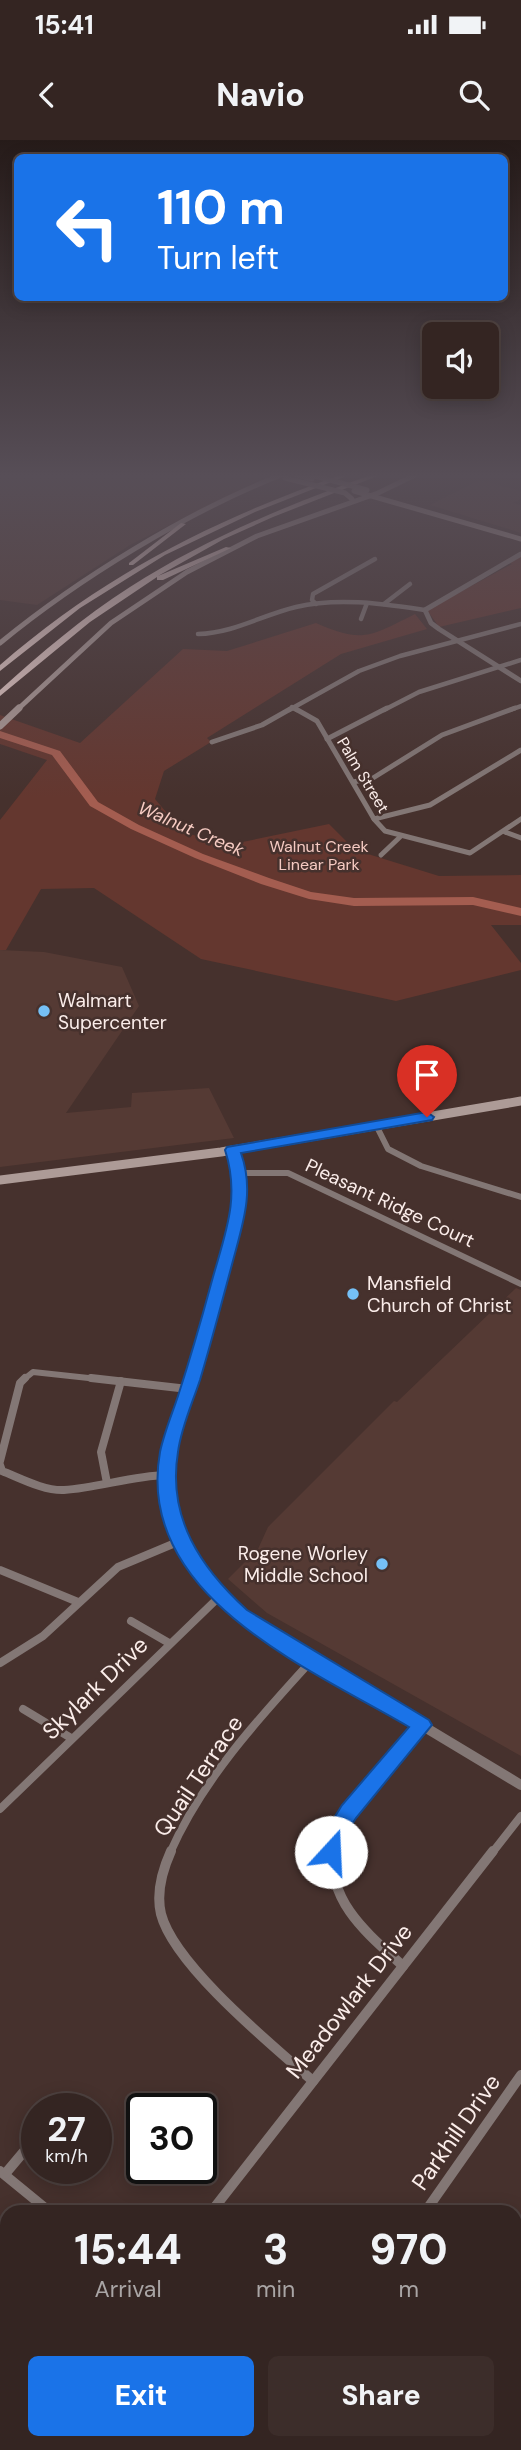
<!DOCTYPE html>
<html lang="en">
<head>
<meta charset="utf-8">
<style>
  :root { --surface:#342522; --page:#3c2d2a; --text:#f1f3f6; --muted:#a9a5a5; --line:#4e4240; --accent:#1a73e8 }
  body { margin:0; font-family:"DM Sans",sans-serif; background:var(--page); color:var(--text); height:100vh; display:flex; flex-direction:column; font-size:26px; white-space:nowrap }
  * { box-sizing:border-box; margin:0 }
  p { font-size:23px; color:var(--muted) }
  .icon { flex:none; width:38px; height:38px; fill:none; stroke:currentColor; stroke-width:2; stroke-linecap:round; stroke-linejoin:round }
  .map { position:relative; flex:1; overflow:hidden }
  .details { position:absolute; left:0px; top:2065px; width:522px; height:245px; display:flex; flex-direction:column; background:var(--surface); border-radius:21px 21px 0 0; box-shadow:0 4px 18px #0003,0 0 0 2px var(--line) }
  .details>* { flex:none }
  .top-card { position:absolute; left:14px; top:14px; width:494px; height:147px; border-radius:10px; box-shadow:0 4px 18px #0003,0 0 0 2px var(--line); background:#1a73e8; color:#fff; overflow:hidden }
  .tools { position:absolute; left:422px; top:182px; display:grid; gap:14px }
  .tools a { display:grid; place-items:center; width:77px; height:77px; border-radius:10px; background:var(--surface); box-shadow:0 4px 18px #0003,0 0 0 2px var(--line); font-size:35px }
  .speed { position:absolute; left:21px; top:1953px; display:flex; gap:14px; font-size:35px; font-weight:700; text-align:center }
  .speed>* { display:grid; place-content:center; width:91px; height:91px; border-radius:50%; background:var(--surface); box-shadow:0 4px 18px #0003,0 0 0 2px var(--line); line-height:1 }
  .speed small { font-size:18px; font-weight:400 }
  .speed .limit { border:4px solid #111; border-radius:10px; background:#fff; color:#111 }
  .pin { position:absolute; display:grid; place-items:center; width:60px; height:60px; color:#fff; margin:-72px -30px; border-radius:50% 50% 50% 0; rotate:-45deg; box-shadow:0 0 7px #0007 }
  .pin .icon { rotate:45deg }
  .me { position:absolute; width:77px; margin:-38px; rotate:20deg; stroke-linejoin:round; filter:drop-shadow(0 0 5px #0008) }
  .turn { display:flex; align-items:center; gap:24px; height:147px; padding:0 28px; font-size:32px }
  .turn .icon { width:91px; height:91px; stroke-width:2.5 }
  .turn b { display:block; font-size:49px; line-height:60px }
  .eta { display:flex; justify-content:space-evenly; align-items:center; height:119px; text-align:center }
  .eta b { font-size:42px; font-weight:800; line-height:49px }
  .cta { display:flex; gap:14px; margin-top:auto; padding:14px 28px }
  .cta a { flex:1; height:80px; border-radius:10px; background:var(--accent); color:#fff; font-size:28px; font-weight:800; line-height:80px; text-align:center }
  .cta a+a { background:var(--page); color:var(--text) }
  .status { display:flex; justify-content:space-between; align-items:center; height:49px; padding:0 35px; background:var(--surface); direction:ltr }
  .status svg { height:19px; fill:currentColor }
  header { display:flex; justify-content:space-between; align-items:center; height:91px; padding:0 28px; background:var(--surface); font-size:32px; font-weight:800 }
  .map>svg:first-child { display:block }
</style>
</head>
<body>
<div class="status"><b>15:41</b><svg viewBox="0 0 49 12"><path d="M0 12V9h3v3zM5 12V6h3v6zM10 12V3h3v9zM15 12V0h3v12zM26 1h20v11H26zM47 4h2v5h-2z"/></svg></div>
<header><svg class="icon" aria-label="back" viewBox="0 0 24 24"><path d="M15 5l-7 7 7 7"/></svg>Navio<svg class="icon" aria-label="search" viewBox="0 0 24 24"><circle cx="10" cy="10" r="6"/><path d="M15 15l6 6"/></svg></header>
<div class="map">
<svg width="521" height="2310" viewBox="0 0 521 2310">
  <rect width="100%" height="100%" fill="#46312d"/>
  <g fill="#553a34">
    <path d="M0 335H269L130 405 37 465 0 460Z"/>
    <path d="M479 340 521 351V359L513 363 521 365V393L430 365Z"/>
    <path d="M0 810 44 812 122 827 139 866 66 973 131 967 132 953 209 948 234 998 0 1027Z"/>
    <path d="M516 1148 521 1150V1616L267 1473 228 1439 258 1409 268 1387 394 1261 397 1262Z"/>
  </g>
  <g fill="#64372f">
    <path d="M521 412V468L439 487 427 470 512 424 504 421Z"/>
    <path d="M415 474 427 489 341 514 207 598 211 602 164 631 155 659 183 692 228 705 329 684 355 710 439 736 521 735V785H491L521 823V830L396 861 201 819 94 748 41 749 6 810H0V680L47 620 0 604V575L80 603 183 509 227 511 316 483C363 504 371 496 415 474Z"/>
  </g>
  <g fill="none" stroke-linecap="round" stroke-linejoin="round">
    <path fill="#a45d50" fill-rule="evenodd" d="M0 591 60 611 98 662 139 685 203 714 269 738 311 752 354 758 473 757 521 768V776L473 765 354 766 309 759 261 744 195 718 131 689 90 666 52 615 0 598Z"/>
    <g stroke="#837775" stroke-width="4.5">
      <path d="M316 464 312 460 313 454 375 419"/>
      <path d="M384 464 410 444"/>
      <path d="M361 479 367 463"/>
      <path d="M198 494C234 493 262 475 296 467 339 457 383 464 425 470"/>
      <path d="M292 567 297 570"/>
      <path d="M289 570 359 531 400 516 521 484"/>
      <path d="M384 570 419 552 521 520"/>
      <path d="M510 570 521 566"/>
    </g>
    <g stroke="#837775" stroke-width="5">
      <path d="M294 568 317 581 374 679 385 691 470 713 521 679"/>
      <path d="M327 599 387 568"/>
      <path d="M212 602 262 585 292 568"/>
      <path d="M353 642 373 638 442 595 515 568"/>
      <path d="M374 679 430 665 521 610"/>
      <path d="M505 692 521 698"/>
      <path d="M381 715 400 697"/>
    </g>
    <g stroke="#837775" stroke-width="6">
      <path d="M376 985 388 1009 421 1026 521 1057"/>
      <path d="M240 1033H288L521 1144"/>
      <path d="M23 1240 33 1232 107 1240"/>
    </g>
    <g stroke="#837775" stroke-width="8">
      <path d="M91 1238 188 1249"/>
      <path d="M0 1321 20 1243 25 1238"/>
      <path d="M0 1325 2 1331C20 1338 44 1351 64 1350 98 1348 131 1336 166 1335"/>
      <path d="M107 1343 101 1312 121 1241"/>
      <path d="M0 1430 78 1462"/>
      <path d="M131 1481 169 1503"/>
      <path d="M0 1523 43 1496 118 1427 180 1401"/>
      <path d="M23 1569 71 1598"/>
      <path d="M0 1669 220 1456"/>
      <path d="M170 1713C202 1640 258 1579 312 1520"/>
      <path d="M333 1713 347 1677 422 1585"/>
      <path d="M492 1713 521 1676"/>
    </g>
    <g stroke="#837775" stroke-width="10">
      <path d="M171 1711C162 1731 156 1753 161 1774 174 1825 272 1905 313 1941"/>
      <path d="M333 1711C328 1763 368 1794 403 1826"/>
      <path d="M0 2031 50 2072"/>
      <path d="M5 2034 37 1996"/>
      <path d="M211 2072 493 1711"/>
      <path d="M425 2072 521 1935"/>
      <path d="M514 2155 521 2160"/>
      <path d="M377 2303 386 2310"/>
      <path d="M9 2310 17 2303"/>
    </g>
    <path stroke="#837775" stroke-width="5" d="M521 414 425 470 431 483 439 489 521 541"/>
    <path stroke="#837775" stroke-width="8" d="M191 1240 241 1064 240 1033 233 1010"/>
    <path stroke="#837775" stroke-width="10" d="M191 1238C155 1351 158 1389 240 1476L521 1645"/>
    <g stroke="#ad9b97" stroke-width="5">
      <path d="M297 335 312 339"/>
      <path d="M354 351 521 399"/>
      <path d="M0 503C78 439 187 372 281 335"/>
      <path d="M17 570 111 483 187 432 257 396 378 353 415 335"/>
    </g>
    <path stroke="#ad9b97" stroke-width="7" d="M0 586 19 568"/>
    <path stroke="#ad9b97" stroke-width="9" d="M0 1040 221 1012 521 961"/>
    <g fill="#ebcfca" fill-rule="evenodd">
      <path d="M340 335H349L255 372 165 415 80 468 0 531V525C105 434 210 382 340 335Z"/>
      <path d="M371 335H380L273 377 224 399 158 436 226 407 231 408 163 440H157V437L90 482 0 556V550C41 513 83 477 130 447 205 399 287 365 371 335Z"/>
      <path d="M181 383 186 384 133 425H129V423Z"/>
    </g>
    <g stroke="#ad9b97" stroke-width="5">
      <path d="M315 336 367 350"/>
      <path d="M285 338 345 353 352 359"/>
    </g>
  </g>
  <linearGradient id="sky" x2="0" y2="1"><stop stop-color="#261b19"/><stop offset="0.51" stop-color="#574e57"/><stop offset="1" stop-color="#574e57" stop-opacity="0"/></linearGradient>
  <rect width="521" height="658" fill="url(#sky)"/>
  <path fill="#1a73e8" stroke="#114b97" stroke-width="2" d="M427 972 434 977 432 980 241 1013C254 1050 244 1080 234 1117 223 1158 212 1200 200 1240 192 1264 181 1288 178 1312 167 1378 201 1428 247 1470L429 1580 432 1585 356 1678 348 1691 339 1719 331 1722 324 1719 321 1712 328 1688 342 1665 409 1587C309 1528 134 1456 160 1312 164 1293 172 1274 178 1256 190 1219 201 1181 211 1144 224 1096 241 1059 225 1010L227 1007Z"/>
  <g fill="#75c0f6" stroke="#46312d" stroke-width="2.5">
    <circle cx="44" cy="871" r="7"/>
    <circle cx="353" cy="1154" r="7"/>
    <circle cx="382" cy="1424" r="7"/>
  </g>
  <g text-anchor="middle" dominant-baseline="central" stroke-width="5" stroke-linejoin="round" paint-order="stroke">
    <g font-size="16" fill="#fbedea" stroke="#46312d">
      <text transform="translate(363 635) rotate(59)">Palm Street</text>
    </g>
    <g font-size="16" fill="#f5cac2" stroke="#46312d">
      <text x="319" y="706">Walnut Creek<tspan x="319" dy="18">Linear Park</tspan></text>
    </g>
    <g font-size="18" font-style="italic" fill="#f8cdc4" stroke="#46312d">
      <text transform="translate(191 689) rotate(23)">Walnut Creek</text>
    </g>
    <g font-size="19" fill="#fbedea" stroke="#46312d" text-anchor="start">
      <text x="58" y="860">Walmart<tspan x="58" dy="22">Supercenter</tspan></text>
      <text x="367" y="1143">Mansfield<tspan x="367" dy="22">Church of Christ</tspan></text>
      <text x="368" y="1413" text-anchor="end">Rogene Worley<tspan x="368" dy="22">Middle School</tspan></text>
    </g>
    <g font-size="19" fill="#fbedea" stroke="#46312d">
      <text transform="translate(390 1063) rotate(25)">Pleasant Ridge Court</text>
    </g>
    <g font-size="23" fill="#fbedea" stroke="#46312d">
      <text transform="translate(95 1548) rotate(-44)">Skylark Drive</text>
      <text transform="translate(198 1636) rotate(-56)">Quail Terrace</text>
      <text transform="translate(349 1861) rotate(-52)">Meadowlark Drive</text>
      <text transform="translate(456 1992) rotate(-55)">Parkhill Drive</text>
    </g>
  </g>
</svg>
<div class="tools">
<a><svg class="icon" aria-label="sound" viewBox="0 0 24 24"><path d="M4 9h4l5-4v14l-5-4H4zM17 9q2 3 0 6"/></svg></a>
</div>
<div class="speed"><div>27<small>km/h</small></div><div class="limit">30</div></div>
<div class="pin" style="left:427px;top:977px;background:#d93025"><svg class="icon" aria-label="arrive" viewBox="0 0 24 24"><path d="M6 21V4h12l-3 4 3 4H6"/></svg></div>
<svg class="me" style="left:331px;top:1712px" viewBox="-20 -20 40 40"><circle r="19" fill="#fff"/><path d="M0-13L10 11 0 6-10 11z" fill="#1a73e8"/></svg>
<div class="top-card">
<div class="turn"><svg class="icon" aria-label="left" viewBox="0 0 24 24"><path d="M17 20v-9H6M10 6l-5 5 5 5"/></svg><div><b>110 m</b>Turn left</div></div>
</div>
<section class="details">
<div class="eta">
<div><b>15:44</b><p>Arrival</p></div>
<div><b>3</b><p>min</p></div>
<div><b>970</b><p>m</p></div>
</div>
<div class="cta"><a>Exit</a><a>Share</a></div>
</section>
</div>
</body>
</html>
